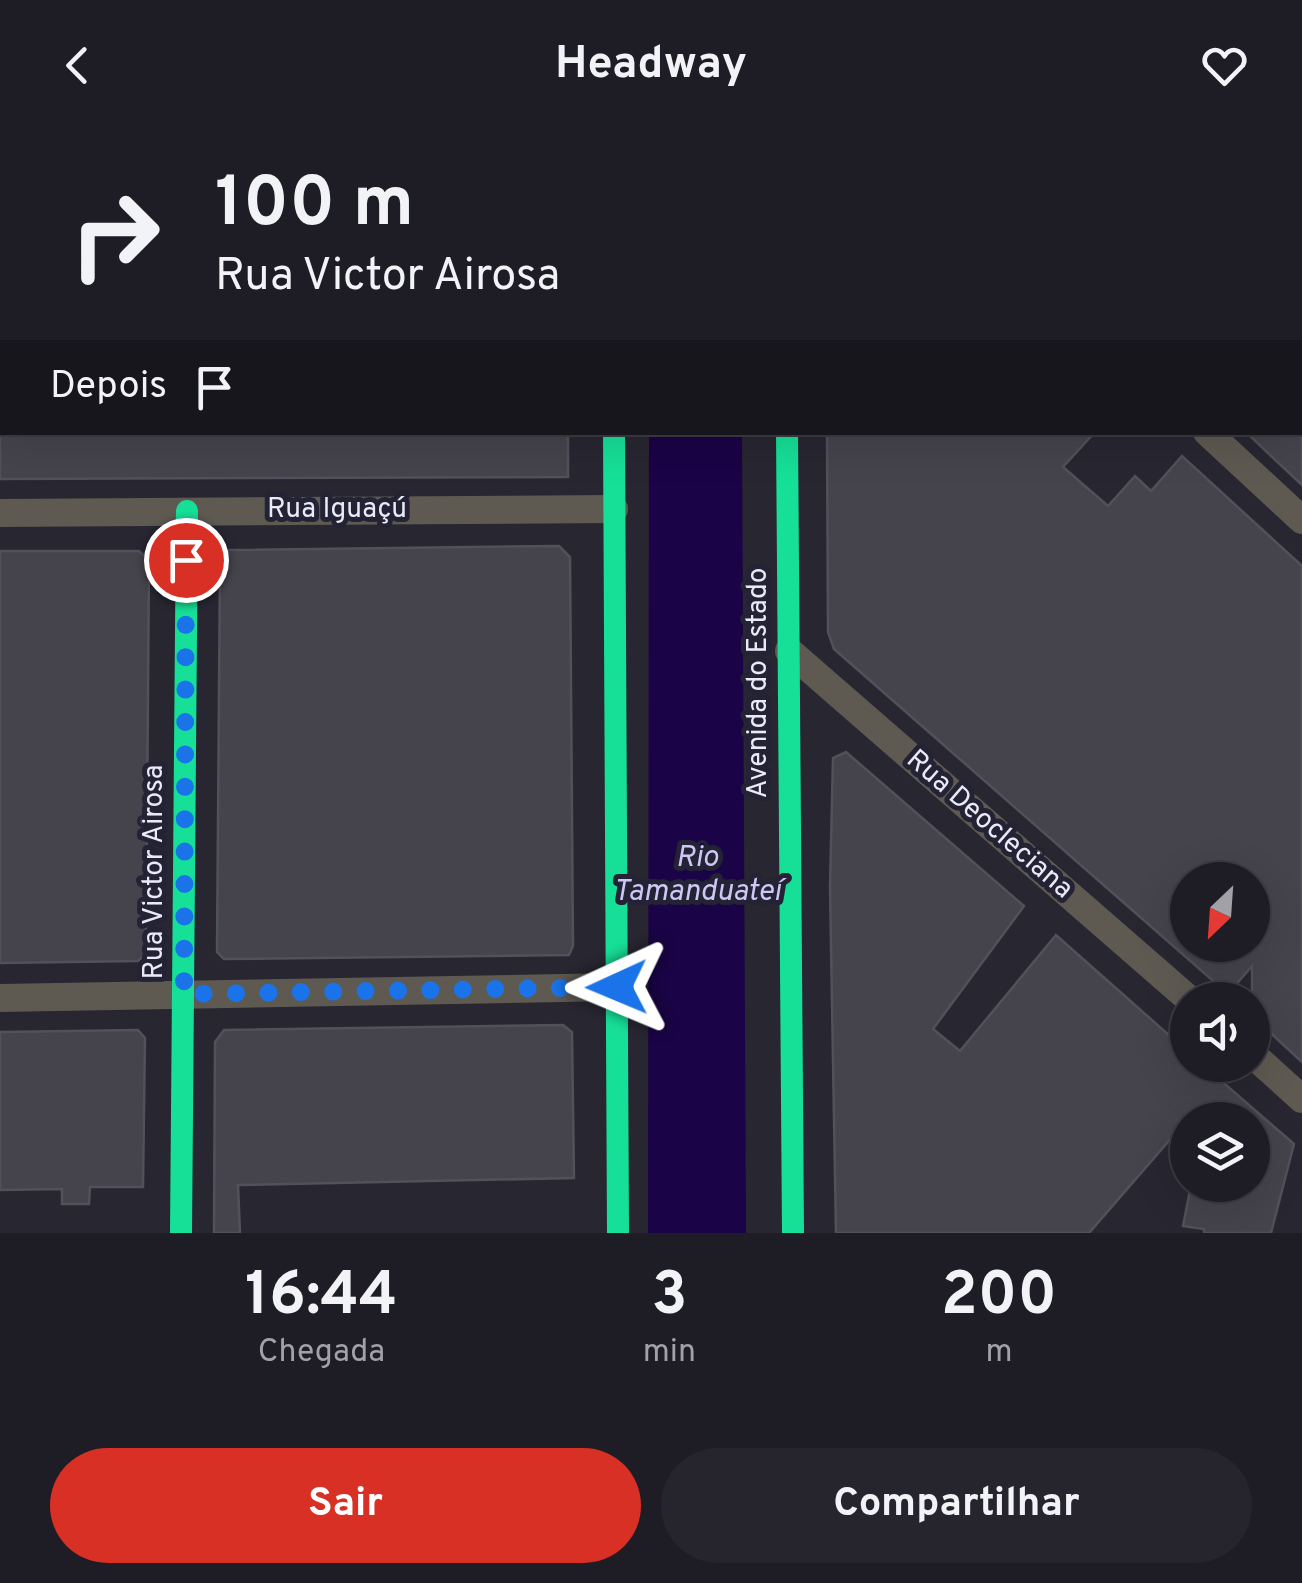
<!DOCTYPE html>
<html lang="pt">
<head>
<meta charset="utf-8">
<style>
  :root { --surface:#1e1c25; --page:#26252d; --text:#f1f3f6; --muted:#a1a1a7; --line:#3c3a42; --accent:#d93025 }
  body { margin:0; font-family:Overpass,sans-serif; background:var(--page); color:var(--text); height:100vh; display:flex; flex-direction:column; font-size:38px; white-space:nowrap }
  * { box-sizing:border-box; margin:0 }
  p { font-size:32px; color:var(--muted) }
  .icon { flex:none; width:55px; height:55px; fill:none; stroke:currentColor; stroke-width:2; stroke-linecap:round; stroke-linejoin:round }
  .map { position:relative; height:1103px; overflow:hidden }
  .details { display:flex; flex-direction:column; background:var(--surface); flex:1 }
  .details>* { flex:none }
  .banner { position:absolute; left:0px; top:0px; width:1302px; height:305px; box-shadow:0 10px 40px #0002,0 0 0 2px var(--line); background:#1e1c25; color:var(--text); overflow:hidden }
  .needle { width:65px; rotate:205deg }
  .buttons { position:absolute; left:1170px; top:732px; display:grid; gap:20px }
  .buttons a { display:grid; place-items:center; width:100px; height:100px; border-radius:50%; background:var(--surface); box-shadow:0 10px 40px #0002,0 0 0 2px var(--line); font-size:50px }
  .pin { position:absolute; display:grid; place-items:center; width:85px; height:85px; color:#fff; margin:-42px; border:5px solid #fff; border-radius:50%; box-shadow:0 2px 10px #0007 }
  .me { position:absolute; width:110px; margin:-55px; rotate:269deg; stroke-linejoin:round; filter:drop-shadow(0 0 8px #0008) }
  .turn { display:flex; align-items:center; gap:35px; height:210px; padding:0 50px; font-size:45px }
  .turn .icon { width:130px; height:130px; stroke-width:2.5 }
  .turn b { display:block; font-size:70px; line-height:85px }
  .then { display:flex; align-items:center; height:95px; padding:0 50px; background:#0003; gap:20px; font-size:38px }
  .eta { display:flex; justify-content:space-evenly; align-items:center; height:170px; text-align:center }
  .eta b { font-size:60px; font-weight:700; line-height:70px }
  .action { display:flex; gap:20px; margin-top:auto; padding:20px 50px }
  .action a { flex:1; height:115px; border-radius:60px; background:var(--accent); color:#fff; font-size:40px; font-weight:700; line-height:115px; text-align:center }
  .action a+a { background:var(--page); color:var(--text) }
  header { display:flex; justify-content:space-between; align-items:center; height:130px; padding:0 50px; background:var(--surface); font-size:45px; font-weight:700 }
  .map>svg:first-child { display:block }
</style>
</head>
<body>
<header><svg class="icon" aria-label="back" viewBox="0 0 24 24"><path d="M15 5l-7 7 7 7"/></svg>Headway<svg class="icon" aria-label="heart" viewBox="0 0 24 24"><path d="M12 20l-8-8c-3-5 5-10 8-4 3-6 11-1 8 4z"/></svg></header>
<div class="map">
<svg width="1302" height="1103" viewBox="0 0 1302 1103">
  <rect width="100%" height="100%" fill="#282631"/>
  <path fill="#1a0346" d="M649 303H742L746 1103H648Z"/>
  <g fill="#45444c" stroke="#52515b" stroke-width="2.5" fill-rule="evenodd">
    <path d="M0 302H568V347L0 349Z"/>
    <path d="M827 302H1095L1063 337 1108 376 1135 346 1151 361 1182 326 1302 436V932L1252 886V836L1228 864 834 519 828 502ZM1188 750H1252V815H1188Z"/>
    <path d="M1246 302H1302V355L1270 325Z"/>
    <path d="M559 416 570 427 573 816 569 825 224 829 217 822 220 430 228 420Z"/>
    <path d="M0 421H139L149 430 146 824 138 831 0 833Z"/>
    <path d="M846 622 1024 776 933 899 960 921 1056 805 1188 922V935H1203L1294 1014 1271 1103H1204V1099L1183 1096 1191 1055H1252V990H1187L1089 1103H836L830 757 833 628Z"/>
    <path d="M563 895 572 902 574 1048 238 1055 240 1103H214L215 912 224 900Z"/>
    <path d="M138 900 145 908 143 1057H90L89 1074H62V1059L0 1060V902Z"/>
  </g>
  <g fill="none" stroke-linecap="round" stroke-linejoin="round">
    <g stroke="#5f5c5a" stroke-width="5" stroke-dasharray="5 5" stroke-linecap="butt">
      <path d="M41 2 42 0"/>
      <path d="M0 85 2 80"/>
    </g>
    <g stroke="#5e5a52" stroke-width="28">
      <path d="M875 0 878 2"/>
      <path d="M971 0V2"/>
      <path d="M1150 0V2"/>
      <path d="M1207 302 1302 390"/>
      <path d="M0 383 614 379"/>
      <path d="M789 521 1190 870"/>
      <path d="M0 868 617 857"/>
      <path d="M1252 924 1302 969"/>
    </g>
    <g stroke="#16e098" stroke-width="22">
      <path d="M612 0V2"/>
      <path d="M785 0V2"/>
      <path d="M96 2 97 0"/>
      <path d="M0 185 2 180"/>
      <path d="M614 302 618 1103"/>
      <path d="M787 302 793 1103"/>
      <path d="M181 1103 187 381"/>
    </g>
  </g>
  <g fill="none" stroke-linecap="round" stroke-linejoin="round">
    <path stroke="#1a73e8" stroke-width="18" stroke-dasharray="0 32.4" d="M186 430 184 864 617 857"/>
  </g>
  <g text-anchor="middle" dominant-baseline="central" stroke-width="10" stroke-linejoin="round" paint-order="stroke">
    <g font-size="28" fill="#eaeaf7" stroke="#242235">
      <text x="337" y="380">Rua Iguaçú</text>
      <text transform="translate(759 553) rotate(-90)">Avenida do Estado</text>
      <text transform="translate(989 695) rotate(41)">Rua Deocleciana</text>
      <text transform="translate(155 742) rotate(-90)">Rua Victor Airosa</text>
    </g>
    <g font-size="30" font-style="italic" fill="#ccc8f4" stroke="#242235">
      <text x="697" y="728">Rio<tspan x="697" dy="34">Tamanduateí</tspan></text>
    </g>
  </g>
</svg>
<div class="buttons">
<a><svg class="needle" viewBox="-14 -14 28 28"><path d="M0-13l5 13h-10z" fill="#e53935"/><path d="M0 13l5-13h-10z" fill="#a1a1a7"/></svg></a>
<a><svg class="icon" aria-label="sound" viewBox="0 0 24 24"><path d="M4 9h4l5-4v14l-5-4H4zM17 9q2 3 0 6"/></svg></a>
<a><svg class="icon" aria-label="layers" viewBox="0 0 24 24"><path d="M12 4l9 5-9 5-9-5zM3 14l9 5 9-5"/></svg></a>
</div>
<div class="pin" style="left:186px;top:430px;background:#d93025"><svg class="icon" aria-label="arrive" viewBox="0 0 24 24"><path d="M6 21V4h12l-3 4 3 4H6"/></svg></div>
<svg class="me" style="left:617px;top:857px" viewBox="-20 -20 40 40"><path d="M0-17L14 15 0 8-14 15z" fill="#1a73e8" stroke="#fff" stroke-width="4"/></svg>
<div class="banner">
<div class="turn"><svg class="icon" aria-label="right" viewBox="0 0 24 24"><path d="M7 20v-9h11M14 6l5 5-5 5"/></svg><div><b>100 m</b>Rua Victor Airosa</div></div>
<div class="then">Depois<svg class="icon" aria-label="arrive" viewBox="0 0 24 24"><path d="M6 21V4h12l-3 4 3 4H6"/></svg></div>
</div>
</div>
<section class="details">
<div class="eta">
<div><b>16:44</b><p>Chegada</p></div>
<div><b>3</b><p>min</p></div>
<div><b>200</b><p>m</p></div>
</div>
<div class="action"><a>Sair</a><a>Compartilhar</a></div>
</section>
</body>
</html>
